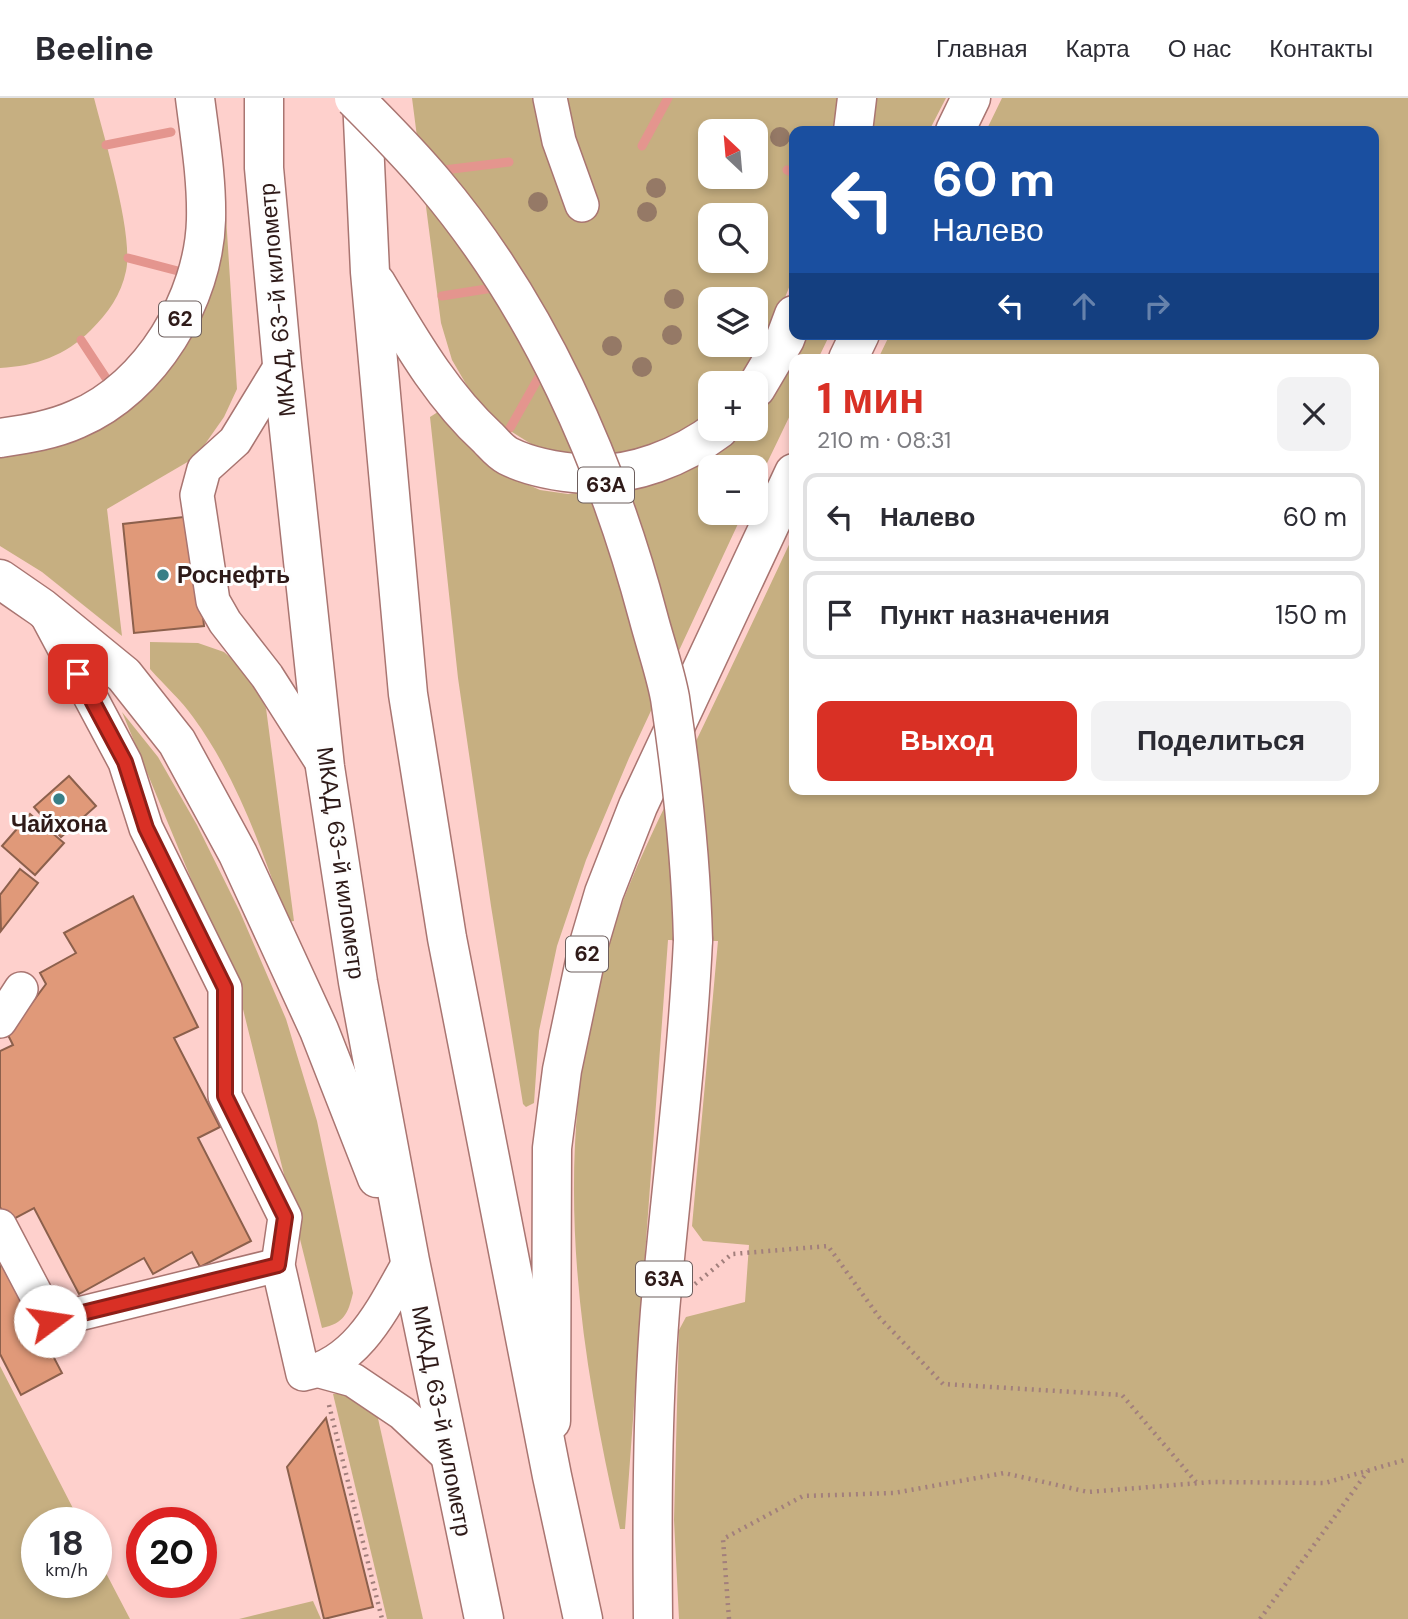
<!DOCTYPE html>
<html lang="ru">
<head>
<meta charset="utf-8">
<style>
  :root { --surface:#fff; --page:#f2f2f3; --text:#2b2b33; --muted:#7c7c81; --line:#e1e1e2; --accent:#d93025 }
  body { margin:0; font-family:"DM Sans",sans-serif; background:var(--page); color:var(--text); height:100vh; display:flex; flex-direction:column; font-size:26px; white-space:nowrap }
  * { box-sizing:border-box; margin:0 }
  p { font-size:23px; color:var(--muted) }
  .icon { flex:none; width:38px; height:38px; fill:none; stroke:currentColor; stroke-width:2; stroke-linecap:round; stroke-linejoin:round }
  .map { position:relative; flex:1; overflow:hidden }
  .side { position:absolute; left:789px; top:256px; width:590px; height:441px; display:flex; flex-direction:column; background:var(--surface); border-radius:14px; box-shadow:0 4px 10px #0003 }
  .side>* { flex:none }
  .banner { position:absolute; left:789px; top:28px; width:590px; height:214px; border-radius:14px; box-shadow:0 4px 10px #0003; background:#1a4fa0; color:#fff; overflow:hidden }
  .needle { width:46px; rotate:334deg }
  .tools { position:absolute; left:698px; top:21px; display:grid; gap:14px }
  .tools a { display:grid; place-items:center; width:70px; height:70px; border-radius:14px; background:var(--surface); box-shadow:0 4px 10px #0003; font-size:35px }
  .speed { position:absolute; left:21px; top:1409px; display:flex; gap:14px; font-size:35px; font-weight:700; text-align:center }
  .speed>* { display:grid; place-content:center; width:91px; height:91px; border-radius:50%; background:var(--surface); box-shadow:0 4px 10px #0003; line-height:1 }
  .speed small { font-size:18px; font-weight:400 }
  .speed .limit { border:10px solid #d22; background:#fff; color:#111 }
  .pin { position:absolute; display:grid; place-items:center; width:60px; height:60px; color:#fff; margin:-30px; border-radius:14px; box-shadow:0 4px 10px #0006 }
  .me { position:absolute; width:77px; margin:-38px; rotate:76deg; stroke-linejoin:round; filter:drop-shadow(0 0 5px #0008) }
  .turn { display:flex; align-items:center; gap:24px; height:147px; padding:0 28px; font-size:32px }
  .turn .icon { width:91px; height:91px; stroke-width:2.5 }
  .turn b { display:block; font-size:49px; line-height:60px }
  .lanes { display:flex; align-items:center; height:66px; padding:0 28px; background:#0003; justify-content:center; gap:35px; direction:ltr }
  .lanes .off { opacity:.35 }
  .round { display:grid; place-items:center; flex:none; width:74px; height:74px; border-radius:14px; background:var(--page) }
  .overview { display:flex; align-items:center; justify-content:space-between; height:119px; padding:0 28px }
  h1 { font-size:42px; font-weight:700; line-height:52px; color:var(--accent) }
  .action { display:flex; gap:14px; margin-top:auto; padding:14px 28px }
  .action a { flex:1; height:80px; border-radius:14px; background:var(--accent); color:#fff; font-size:28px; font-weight:700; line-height:80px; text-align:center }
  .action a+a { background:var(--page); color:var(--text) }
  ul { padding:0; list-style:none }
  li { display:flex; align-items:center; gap:21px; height:88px; margin:0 14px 10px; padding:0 14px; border:4px solid var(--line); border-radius:14px }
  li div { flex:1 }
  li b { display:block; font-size:26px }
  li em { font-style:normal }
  header { display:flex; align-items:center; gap:42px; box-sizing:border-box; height:98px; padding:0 35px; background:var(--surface); border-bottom:2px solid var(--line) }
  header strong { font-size:33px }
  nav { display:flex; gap:38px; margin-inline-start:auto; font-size:24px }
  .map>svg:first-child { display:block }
</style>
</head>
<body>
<header>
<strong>Beeline</strong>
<nav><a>Главная</a><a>Карта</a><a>О нас</a><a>Контакты</a></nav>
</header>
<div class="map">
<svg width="1408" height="1521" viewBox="0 0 1408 1521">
  <rect width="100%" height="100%" fill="#fed0cc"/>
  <g fill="#c6af81" fill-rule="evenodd">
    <path d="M0 0H94C104 39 134 137 126 173 121 197 108 215 91 232 65 258 36 268 0 270Z"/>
    <path d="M412 0H844L838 33H794V177L772 232 744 285H710V317L697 328 629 358 569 361 536 349 501 327 473 298 452 262 441 225ZM710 33H756V79H710ZM710 117H756V163H710ZM710 201H756V247H710Z"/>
    <path d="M871 0H946L929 33H866Z"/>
    <path d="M1002 0H1408V1521H679L674 1422 679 1232 686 1219 745 1204 749 1147 703 1143 692 1128 718 843 668 842 625 1431H620C575 1234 550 1050 607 851 625 787 657 726 685 666 722 589 758 513 794 436V691H1374V261H878L890 236H1374V33H986Z"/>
    <path d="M224 87 237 291 224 319 196 359 107 411 122 538 42 474 0 448V357L137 303Z"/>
    <path d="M800 236H830L818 261H794V309L756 388V369H710V415H743L629 660 586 762 557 848 539 933 534 1005 526 1009 523 1006 491 808 458 580 430 319 441 312 464 344 502 375 540 392 568 396 643 387 731 339 739 331H756V312Z"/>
    <path d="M150 544 198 545 224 554 249 576 266 610 294 823 287 824C263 754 237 679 193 619 181 602 164 587 150 571Z"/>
    <path d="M122 614 158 659 197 727 240 814 286 921 317 1023 353 1195C348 1216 344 1225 322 1230L240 899Z"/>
    <path d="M0 1268 80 1424H37V1484H96V1456L130 1521H0Z"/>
    <path d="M353 1295 377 1316 423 1521H387L333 1296Z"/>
    <path d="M313 1503 321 1521H239Z"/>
  </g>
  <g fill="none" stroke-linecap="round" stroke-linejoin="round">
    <g stroke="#e4958e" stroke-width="9">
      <path d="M106 47 171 34"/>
      <path d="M642 48 668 0"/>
      <path d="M787 72 794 75"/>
      <path d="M436 73 509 64"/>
      <path d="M128 160 178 173"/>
      <path d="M442 198 499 189"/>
      <path d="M81 242 106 280"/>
      <path d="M750 247 766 255"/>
      <path d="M510 330 540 277"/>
    </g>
  </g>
  <g fill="#e09979" stroke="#8c604c" stroke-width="2">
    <path d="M192 418 204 528 134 535 123 426Z"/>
    <path d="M69 678 96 708 61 739 34 709Z"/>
    <path d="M30 716 64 745 35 777 2 748Z"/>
    <path d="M20 771 38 785 1 833 0 797Z"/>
    <path d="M133 798 198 929 174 940 220 1029 198 1040 251 1143 200 1169 192 1154 153 1176 144 1160 79 1196 34 1110 8 1124 0 1109V953L13 947 8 937 46 886 40 875 76 855 64 835Z"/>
    <path d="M0 1157 62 1275 21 1297 0 1256Z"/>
    <path d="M326 1320 373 1509 324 1521 287 1369Z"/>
  </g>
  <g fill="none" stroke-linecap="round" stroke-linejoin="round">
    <defs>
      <g id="minor">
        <path d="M550 0 559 43 582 107"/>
        <path d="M282 266 235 343 204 371 197 397 213 503 225 524 267 578 325 669"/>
        <path d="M46 516 125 664 146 730 225 890V998L285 1119 278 1167 303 1276C359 1265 384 1208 410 1163"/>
        <path d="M0 923 21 891"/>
        <path d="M0 1128 50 1223 278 1167"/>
        <path d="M320 1273 353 1282 402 1315 450 1360"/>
      </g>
      <g id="major">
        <path d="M955 33 971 0"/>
        <path d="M848 261 860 236"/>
        <path d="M0 340C26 336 53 332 77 321 151 290 204 200 206 122 207 81 200 40 195 0"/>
        <path d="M551 1323 552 1050 562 972 588 849 604 795 638 708 794 375"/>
      </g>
      <g id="highway">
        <path d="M264 0V70L282 266 325 669 358 884 410 1163 484 1521"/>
        <path d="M362 0 370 174 408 596 447 840 552 1378 583 1521"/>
        <path d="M853 33 857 0"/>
        <path d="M376 185C409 240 440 296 488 340 494 346 500 354 508 358 532 370 559 374 585 376 632 379 682 359 719 331"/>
        <path d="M756 290 785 241 794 217"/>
        <path d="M0 481 42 510 124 577 177 644 238 756 319 932 377 1080"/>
        <path d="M653 1521C652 1418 652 1316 660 1213 671 1089 687 966 693 842"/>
      </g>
    </defs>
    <use href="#minor" stroke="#a97571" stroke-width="36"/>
    <use href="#major" stroke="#a97571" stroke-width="41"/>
    <use href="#highway" stroke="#a97571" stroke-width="41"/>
    <g stroke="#a27f7c" stroke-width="4.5" stroke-dasharray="2 5" stroke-linecap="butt">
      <path d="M695 1186 732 1156 828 1148 879 1219 943 1286 1122 1297 1196 1384"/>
      <path d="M329 1307 382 1521"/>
      <path d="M729 1521 723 1441 803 1398 894 1395 1004 1375 1088 1394 1212 1384 1325 1385 1408 1361"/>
      <path d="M1260 1521 1368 1373"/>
    </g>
    <use href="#minor" stroke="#fff" stroke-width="33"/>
    <use href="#major" stroke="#fff" stroke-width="38"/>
    <use href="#highway" stroke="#fff" stroke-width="38"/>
    <defs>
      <path id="highway-bridge" d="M354 0C381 27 409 55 434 85 538 208 607 363 648 518 655 545 665 573 670 600 682 680 691 762 693 842"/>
    </defs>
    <use href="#highway-bridge" stroke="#a97571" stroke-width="41" stroke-linecap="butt"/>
    <use href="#highway-bridge" stroke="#fff" stroke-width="38"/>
  </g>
  <g fill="#957966">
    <circle cx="780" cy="39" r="10"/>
    <circle cx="656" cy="90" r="10"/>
    <circle cx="538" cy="104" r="10"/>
    <circle cx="647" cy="114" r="10"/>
    <circle cx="674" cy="201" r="10"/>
    <circle cx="672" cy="237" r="10"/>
    <circle cx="612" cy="248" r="10"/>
    <circle cx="642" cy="269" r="10"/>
  </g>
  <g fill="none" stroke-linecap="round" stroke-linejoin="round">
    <defs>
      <path id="route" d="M50 1223 278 1167 285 1119 225 998V890L146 730 125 664 78 576"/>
    </defs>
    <use href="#route" stroke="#8d1f18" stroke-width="18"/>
    <use href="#route" stroke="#d93025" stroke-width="12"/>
  </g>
  <g fill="#387f87" stroke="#fefefe" stroke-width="2.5">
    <circle cx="163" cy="477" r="7"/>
    <circle cx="59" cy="701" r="7"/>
  </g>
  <g text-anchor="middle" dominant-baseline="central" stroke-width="6" stroke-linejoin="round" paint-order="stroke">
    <g fill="#fefefe" stroke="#6c5e5d" stroke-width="2">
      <rect x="159" y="203.5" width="42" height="35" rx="5"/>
      <rect x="578" y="369.5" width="56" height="35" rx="5"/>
      <rect x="566" y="838.5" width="42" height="35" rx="5"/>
      <rect x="636" y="1163.5" width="56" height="35" rx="5"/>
    </g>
    <g font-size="21" font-weight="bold" fill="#2e1a18">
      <text x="180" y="221">62</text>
      <text x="606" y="387">63A</text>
      <text x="587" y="856">62</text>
      <text x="664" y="1181">63A</text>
    </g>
    <g font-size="23" fill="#2e1a18" stroke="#fefefe">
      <text transform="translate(277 202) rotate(-95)">МКАД, 63-й километр</text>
      <text transform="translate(341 765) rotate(82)">МКАД, 63-й километр</text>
      <text transform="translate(442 1323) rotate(79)">МКАД, 63-й километр</text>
    </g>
    <g font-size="23" font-weight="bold" fill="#2e1a18" stroke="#fefefe" text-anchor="start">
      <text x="177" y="477">Роснефть</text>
      <text x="59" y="726" text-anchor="middle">Чайхона</text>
    </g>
  </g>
</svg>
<div class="tools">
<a><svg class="needle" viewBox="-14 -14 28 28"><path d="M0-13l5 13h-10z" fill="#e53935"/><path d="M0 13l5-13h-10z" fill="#7c7c81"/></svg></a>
<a><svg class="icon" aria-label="search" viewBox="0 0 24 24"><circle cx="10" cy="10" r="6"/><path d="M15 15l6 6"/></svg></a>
<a><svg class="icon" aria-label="layers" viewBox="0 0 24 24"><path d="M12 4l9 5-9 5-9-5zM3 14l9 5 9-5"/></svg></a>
<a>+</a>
<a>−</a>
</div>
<div class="speed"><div>18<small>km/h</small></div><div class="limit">20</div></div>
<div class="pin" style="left:78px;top:576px;background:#d93025"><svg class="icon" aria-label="arrive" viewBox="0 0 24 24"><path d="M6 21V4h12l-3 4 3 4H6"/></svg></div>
<svg class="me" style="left:50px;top:1223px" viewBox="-20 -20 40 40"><circle r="19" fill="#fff"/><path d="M0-13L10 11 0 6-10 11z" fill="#d93025"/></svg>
<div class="banner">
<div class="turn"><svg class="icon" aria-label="left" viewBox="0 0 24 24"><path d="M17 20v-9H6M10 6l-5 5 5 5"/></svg><div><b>60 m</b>Налево</div></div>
<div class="lanes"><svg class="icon" aria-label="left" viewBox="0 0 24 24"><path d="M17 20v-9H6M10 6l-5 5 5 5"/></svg><svg class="icon off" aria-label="ahead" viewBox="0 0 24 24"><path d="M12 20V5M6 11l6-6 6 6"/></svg><svg class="icon off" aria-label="right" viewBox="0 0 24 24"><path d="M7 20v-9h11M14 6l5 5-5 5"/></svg></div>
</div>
<section class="side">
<div class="overview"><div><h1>1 мин</h1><p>210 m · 08:31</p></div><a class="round"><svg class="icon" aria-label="close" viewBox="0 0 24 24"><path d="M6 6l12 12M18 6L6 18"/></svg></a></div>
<ul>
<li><svg class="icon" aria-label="left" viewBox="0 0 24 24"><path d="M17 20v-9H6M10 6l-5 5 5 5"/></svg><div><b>Налево</b></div><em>60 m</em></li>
<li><svg class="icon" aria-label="arrive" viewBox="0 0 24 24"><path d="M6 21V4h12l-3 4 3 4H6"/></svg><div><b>Пункт назначения</b></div><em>150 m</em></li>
</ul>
<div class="action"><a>Выход</a><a>Поделиться</a></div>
</section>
</div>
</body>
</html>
